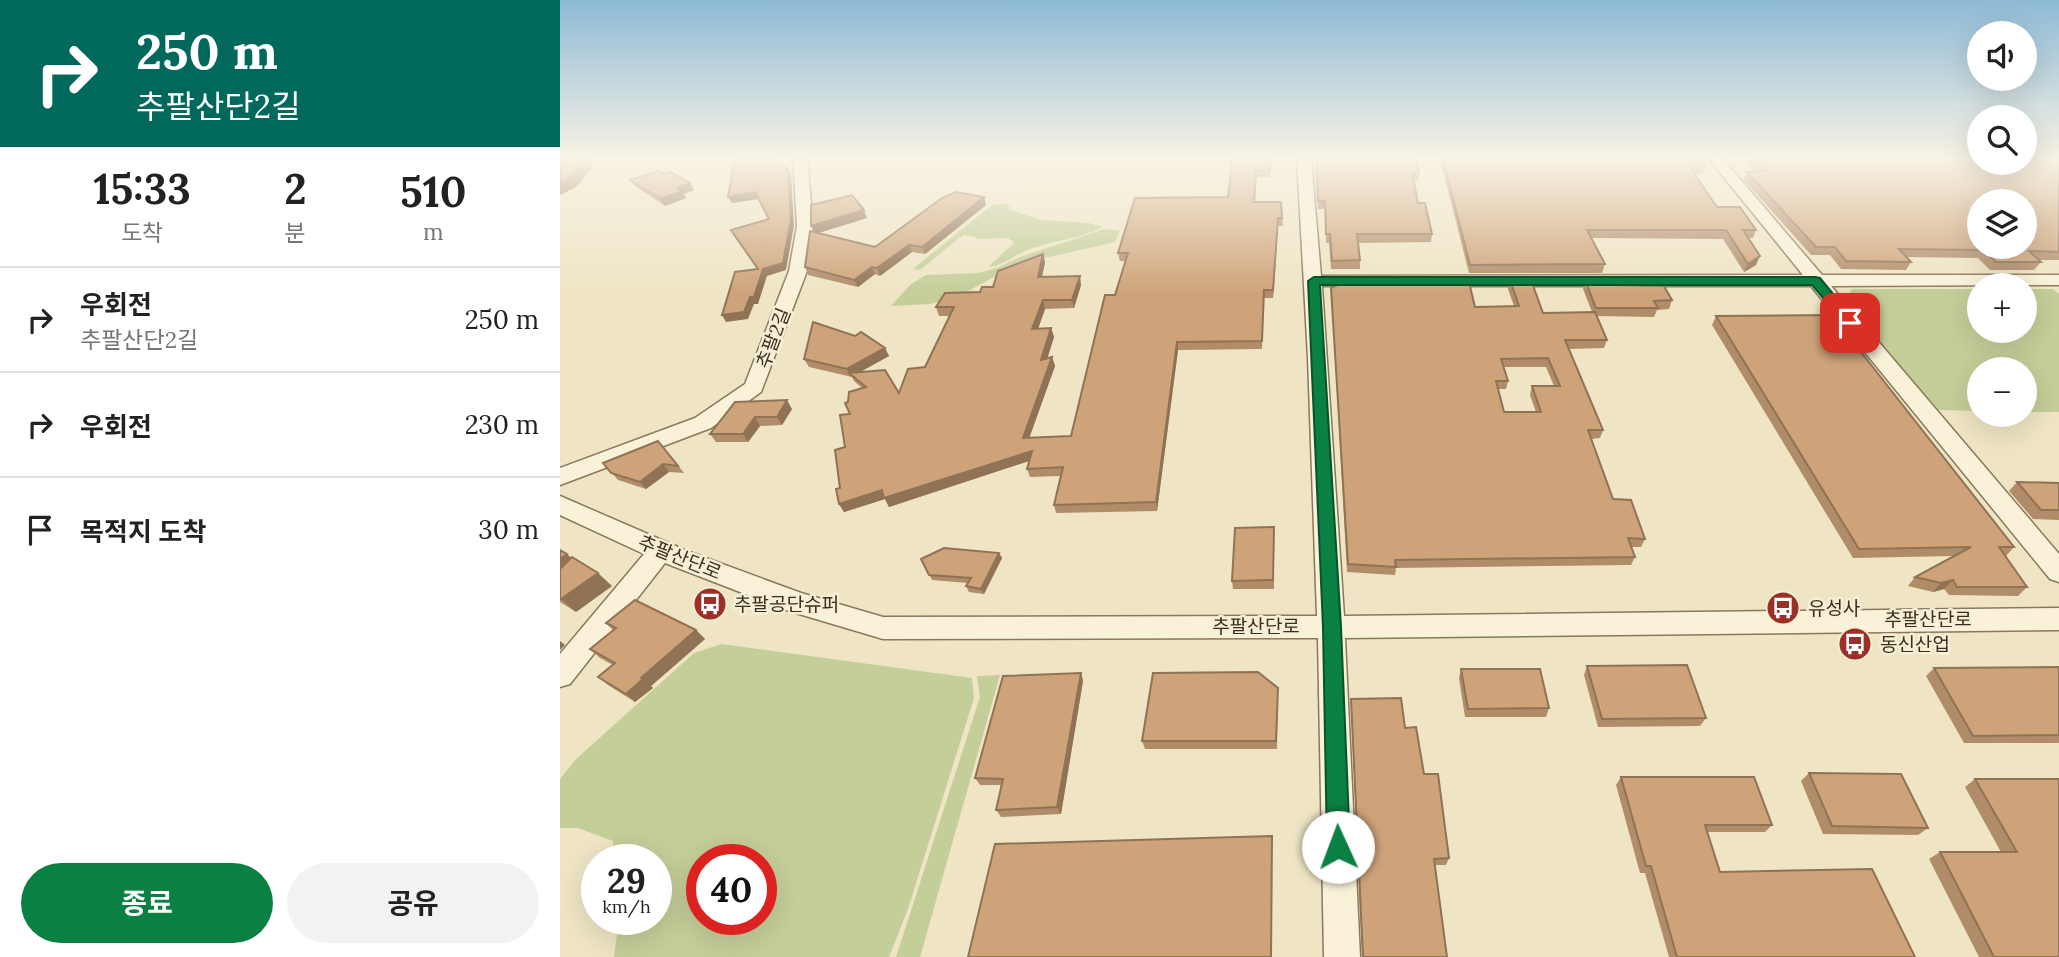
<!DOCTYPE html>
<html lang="ko">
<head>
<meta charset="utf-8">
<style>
  :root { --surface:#fff; --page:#f2f2f2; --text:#222; --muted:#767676; --line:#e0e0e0; --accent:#0b8043 }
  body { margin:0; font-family:Lora,"Noto Sans KR",serif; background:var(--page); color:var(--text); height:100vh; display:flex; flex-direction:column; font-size:26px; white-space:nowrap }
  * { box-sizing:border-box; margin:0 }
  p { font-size:23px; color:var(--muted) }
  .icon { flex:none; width:38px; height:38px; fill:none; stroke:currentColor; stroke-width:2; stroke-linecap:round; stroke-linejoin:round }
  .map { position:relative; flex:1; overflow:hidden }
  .drawer { display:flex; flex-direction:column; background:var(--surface); width:560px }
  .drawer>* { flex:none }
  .guide { background:#00695c; color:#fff; overflow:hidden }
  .tools { position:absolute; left:1407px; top:21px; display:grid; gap:14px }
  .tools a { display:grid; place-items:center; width:70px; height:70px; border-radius:50%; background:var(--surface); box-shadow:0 7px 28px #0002; font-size:35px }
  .speed { position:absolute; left:21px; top:844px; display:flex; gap:14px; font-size:35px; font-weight:700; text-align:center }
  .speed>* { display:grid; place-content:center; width:91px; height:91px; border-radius:50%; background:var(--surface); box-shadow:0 7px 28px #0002; line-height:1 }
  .speed small { font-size:18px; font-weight:400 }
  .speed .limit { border:10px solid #d22; background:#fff; color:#111 }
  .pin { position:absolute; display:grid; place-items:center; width:60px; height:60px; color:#fff; margin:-30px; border-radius:14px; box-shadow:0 4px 10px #0006 }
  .me { position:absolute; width:77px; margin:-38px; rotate:358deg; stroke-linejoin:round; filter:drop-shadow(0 0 5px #0008) }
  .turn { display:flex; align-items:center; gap:24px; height:147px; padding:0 21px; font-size:32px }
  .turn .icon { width:91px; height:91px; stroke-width:2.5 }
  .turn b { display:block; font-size:49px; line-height:60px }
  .eta { display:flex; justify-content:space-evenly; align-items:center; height:119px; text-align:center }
  .eta b { font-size:42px; font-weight:700; line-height:49px }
  .primary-button { display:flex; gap:14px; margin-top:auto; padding:14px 21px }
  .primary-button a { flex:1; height:80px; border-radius:42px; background:var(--accent); color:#fff; font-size:28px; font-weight:700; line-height:80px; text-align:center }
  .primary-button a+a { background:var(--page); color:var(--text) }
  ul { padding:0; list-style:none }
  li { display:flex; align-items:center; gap:21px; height:105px; padding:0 21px; border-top:2px solid var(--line) }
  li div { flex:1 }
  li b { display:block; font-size:26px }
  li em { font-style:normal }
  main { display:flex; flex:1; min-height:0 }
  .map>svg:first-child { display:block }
</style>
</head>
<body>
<main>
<section class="drawer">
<div class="guide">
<div class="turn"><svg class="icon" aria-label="right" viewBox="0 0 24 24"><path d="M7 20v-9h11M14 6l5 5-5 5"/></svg><div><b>250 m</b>추팔산단2길</div></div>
</div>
<div class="eta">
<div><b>15:33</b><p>도착</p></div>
<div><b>2</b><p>분</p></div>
<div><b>510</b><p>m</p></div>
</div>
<ul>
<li><svg class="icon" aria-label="right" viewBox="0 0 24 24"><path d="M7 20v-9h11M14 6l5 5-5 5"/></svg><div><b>우회전</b><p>추팔산단2길</p></div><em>250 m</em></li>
<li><svg class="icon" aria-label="right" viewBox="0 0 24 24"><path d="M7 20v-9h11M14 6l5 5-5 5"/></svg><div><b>우회전</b></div><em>230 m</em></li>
<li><svg class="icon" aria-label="arrive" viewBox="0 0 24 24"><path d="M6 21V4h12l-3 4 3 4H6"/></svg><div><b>목적지 도착</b></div><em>30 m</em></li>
</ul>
<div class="primary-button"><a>종료</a><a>공유</a></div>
</section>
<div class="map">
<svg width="1499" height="957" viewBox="0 0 1499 957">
  <rect width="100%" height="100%" fill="#efe5c5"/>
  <g fill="#c4ce99" fill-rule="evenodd">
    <path d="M447 203 451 210 481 220 529 223 542 227C523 239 486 241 463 252 452 257 441 266 428 267L454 243 448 238 416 239V237L403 235 360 270 353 269 432 205Z"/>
    <path d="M545 229 560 231 555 242 458 264 397 297 370 304 331 306 351 284 366 275 418 273 437 268 460 257Z"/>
    <path d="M1292 289H1419V331H1465V289H1493L1499 294V412H1465V369H1419V411L1378 410 1284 301Z"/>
    <path d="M161 644 412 678 414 698 348 909 329 957H54L59 919H96V859H54L53 841 18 828H0V779L15 760 134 653ZM142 859H201V919H142Z"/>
    <path d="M440 675 360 957H336L420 697 417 676Z"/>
  </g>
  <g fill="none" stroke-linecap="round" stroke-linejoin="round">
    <defs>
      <g id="minor">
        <path d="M233 159H247L253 226 247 271 201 392 151 428 0 485V468L135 418 185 384 229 271 237 226Z"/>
        <path d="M737 159H751L761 276 1243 275 1149 159H1163L1262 275H1499V285L1271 286 1499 554V582L1490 579 1251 286H762L784 616 1499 608V630L785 638 800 957H764L758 638 323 639 229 611 105 563 10 684 0 687V654L84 554 0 515V496L127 551 241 593 323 617 757 616 748 358Z"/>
      </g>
    </defs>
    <use href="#minor" stroke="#8b775b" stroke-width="3"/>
    <use href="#minor" fill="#f9f2d9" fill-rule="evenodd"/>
  </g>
  <g fill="#b18c69" fill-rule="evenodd">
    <path d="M672 159H711L710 177H697L695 202H721L723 226H718L713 298H704L702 349 618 350 597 511 496 513 494 505 501 476 470 477 467 469 469 461 329 507 325 499 284 512 279 504 285 447 290 414 288 402 302 388 294 381 292 377 249 367 244 359 325 348 329 356 300 372 339 393 365 367 390 316H379L376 307 433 287 485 262 482 277 521 285 514 308 485 309 478 329 491 328 494 337 487 359 492 357 495 366 469 438 511 436 565 261H560L558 253 668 197Z"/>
    <path d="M756 159 859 173 858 181H853L858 203 872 234 871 242 798 243 800 260V269H771L769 243H766L765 209H758Z"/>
    <path d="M880 159H1140L1145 166 1142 174H1134L1157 207 1196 230 1193 238H1188L1196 265 1184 272 1163 239 1031 238 1045 264 1042 273H909Z"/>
    <path d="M1190 159H1499V260H1479L1481 262 1474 270H1430L1418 258 1347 257 1351 262 1346 270 1281 269 1270 255H1251L1184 180 1187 172 1194 171 1188 165Z"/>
    <path d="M104 174 130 183 134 190 124 194 126 198 105 206 75 186 70 180Z"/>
    <path d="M424 197 426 205 365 254 352 252 320 276 315 274 298 287 248 275 245 267 254 232 307 218 258 233 315 247Z"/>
    <path d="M950 280 983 313 1032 312 1023 289 1025 280 1055 285 1112 300 1109 309 1097 310 1094 317 1037 316 1047 340 1044 348 1008 349 1043 430 1040 438 1031 439 1053 499 1085 539 1081 547H1071L1075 557 1071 565 836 568 835 575 787 572 771 288 915 307 954 306 948 289ZM944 367H986L994 386H972L970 395 976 412H944L938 389H946L948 381Z"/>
    <path d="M1156 316 1454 547 1446 556 1467 587 1458 596 1389 595 1384 589 1373 592 1348 586 1355 577 1394 556 1293 558 1152 325Z"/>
    <path d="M175 402 232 409 222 425 200 426 188 442H156L150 434Z"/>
    <path d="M98 441 124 473 109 472 86 489 58 480 43 463Z"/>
    <path d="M1457 482 1499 483V520L1473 519 1449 491Z"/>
    <path d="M714 536V589H673L672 581Z"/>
    <path d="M0 550 52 586 16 612 0 602Z"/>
    <path d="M439 553 442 558 424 594 409 592 406 586 408 583 372 580 361 559Z"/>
    <path d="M46 623 136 630 145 639 91 686 93 688 75 702 48 685 38 677 53 665 40 658 30 649 53 630Z"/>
    <path d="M1027 666 1146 718 1140 726 1038 727 1024 675Z"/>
    <path d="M1499 667V743H1404L1366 676 1374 668Z"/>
    <path d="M901 669 989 708 986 717H905L899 678Z"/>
    <path d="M521 673 523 681 501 814 441 817 436 810 441 785H420L415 778Z"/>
    <path d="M718 688 717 749H585L582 741Z"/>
    <path d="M791 699 845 728 864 774 889 858 886 865H875L887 957H802L791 707Z"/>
    <path d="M1249 773 1368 828 1358 835 1263 834 1241 781Z"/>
    <path d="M1061 777 1212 825 1205 832H1147L1160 872 1355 957H1109L1085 873H1080L1056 785Z"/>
    <path d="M1415 779H1499V957H1419L1369 859 1380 852H1441L1405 787Z"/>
  </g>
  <g fill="#907255">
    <path d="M25 159H31L32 168 16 187 0 195V182Z"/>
    <path d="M228 169 231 175 234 226 226 270 207 276 198 304H194L188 319 166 322 162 315 203 269Z"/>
    <path d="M130 183 134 190 124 194 126 198 105 206 101 199 117 188Z"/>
    <path d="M195 192 199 199 172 203 168 197Z"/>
    <path d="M424 197 426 205 365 254 362 247Z"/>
    <path d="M304 210 307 218 255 234 251 226Z"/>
    <path d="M718 218V226L713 298V290Z"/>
    <path d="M349 245 352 252 320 276 317 268Z"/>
    <path d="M483 254 485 262 480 285 478 277Z"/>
    <path d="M1200 256 1196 265 1184 272 1188 264Z"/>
    <path d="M312 267 315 274 298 287 294 280Z"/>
    <path d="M520 276 521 285 514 308 512 300Z"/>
    <path d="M483 300 485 309 475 337 472 329Z"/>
    <path d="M491 328 494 337 484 369 481 360Z"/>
    <path d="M617 342 618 350 597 511 596 502Z"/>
    <path d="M325 348 329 356 293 376 289 373 292 377H291L287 369Z"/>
    <path d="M492 357 495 366 466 447 463 438Z"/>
    <path d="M227 400 232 409 222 425 217 417Z"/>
    <path d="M195 417 200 426 188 442 183 434Z"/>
    <path d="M472 451 475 459 329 507 325 499 284 512 279 504 322 490Z"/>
    <path d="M103 464 109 472 86 489 80 482Z"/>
    <path d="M439 553 442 558 424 594 421 589Z"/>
    <path d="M7 554 19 566 0 580V559Z"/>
    <path d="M38 573 52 586 16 612 1 599Z"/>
    <path d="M1393 580 1384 589 1373 592 1381 583Z"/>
    <path d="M136 630 145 639 91 686 93 688 75 702 66 694 81 678Z"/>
    <path d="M0 641 5 645 0 650Z"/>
    <path d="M521 673 523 681 501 814 497 807Z"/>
    <path d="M712 836V957H711Z"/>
  </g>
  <g fill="#cea37a" stroke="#907255" stroke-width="2" fill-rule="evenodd">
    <path d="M0 159H25L10 177 0 182Z"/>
    <path d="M184 159H209L228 169 231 219 223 263 203 269 194 297H190L184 312 162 315 175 272 198 269 171 230 209 219 195 192 168 197 174 162Z"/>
    <path d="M672 159H710V170H696L694 202H721L722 218H718L713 290H704L702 341 617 342 596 502 494 505 503 467 467 469 472 451 324 498 322 490 279 504 276 489 280 488 275 450 285 447 280 415 290 414 285 403 288 402 289 392 306 387 289 373 325 370 339 393 348 369 365 367 394 307H376L385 293 420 292 422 287H433L438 271 483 254 478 277 520 276 512 300H483L472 329 491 328 481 360 492 357 463 438 511 436 545 295H555L568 253H558L575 198 668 197Z"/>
    <path d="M756 159H856L859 173H852L858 203H865L872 234H797L800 260 772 261 770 234H766L765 201H758Z"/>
    <path d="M883 159H1140L1145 166H1129L1157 207H1180L1196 230H1183L1200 256 1188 264 1166 230H1027L1045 264 910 265Z"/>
    <path d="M1193 159H1419V163H1465V159H1499V252L1469 251 1481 262H1436L1423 250 1339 249 1351 262 1286 261 1275 247H1256L1187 172 1205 171ZM1419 201H1465V247H1419Z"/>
    <path d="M98 171 104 174 111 172 130 183 117 188 122 191 101 199 70 180Z"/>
    <path d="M396 192 424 197 362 247 349 245 317 268 312 267 294 280 245 267 250 231 315 247 382 198Z"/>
    <path d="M292 195 304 210 251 226V205Z"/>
    <path d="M788 280 909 282 915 307 959 306 950 280H971L983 313 1035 312 1047 340H1005L1043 430H1028L1053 499 1071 500 1085 539 1068 538 1075 557 835 560 836 567 788 564 771 288ZM988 358 1000 386H972L981 412H944L936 381H948L941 359Z"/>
    <path d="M1025 280H1053L1055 285 1104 286 1112 300 1094 301 1098 308H1036Z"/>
    <path d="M1272 315 1454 547H1439L1467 587H1397L1393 580 1381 583 1355 577 1411 547 1299 549 1156 316Z"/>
    <path d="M253 322 295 336 301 332 325 348 287 369 244 359Z"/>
    <path d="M227 400 217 417H195L183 434H150L175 402Z"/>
    <path d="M98 441 118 466 103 464 80 482 51 473 43 463Z"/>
    <path d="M1457 482 1499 483V510H1481Z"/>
    <path d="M714 527 713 580 672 581 675 528Z"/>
    <path d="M384 548 439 553 421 589 406 586 411 578 369 575 361 559Z"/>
    <path d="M0 550 7 554 0 559Z"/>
    <path d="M12 557 38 573 1 599 0 598V569Z"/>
    <path d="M75 600 136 630 81 678 83 679 66 694 38 677 55 663 30 649 56 628 46 623Z"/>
    <path d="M1127 665 1146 718 1042 719 1027 666Z"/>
    <path d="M1499 667V735L1413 736 1374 668Z"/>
    <path d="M901 669H980L989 708 908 709Z"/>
    <path d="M698 672 718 688 716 741H582L593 673Z"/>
    <path d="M521 673 497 807 436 810 443 779 415 778 443 676Z"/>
    <path d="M841 698 845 728 856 727 864 774H878L889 858 874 859 887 957H803L791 699Z"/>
    <path d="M1249 773 1341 774 1368 828 1272 826Z"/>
    <path d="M1061 777H1194L1212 825H1145L1160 872 1312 869 1355 957H1117L1091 866H1086Z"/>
    <path d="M1415 779H1499V957H1434L1380 852H1457Z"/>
    <path d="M712 836 711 957H408L435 844Z"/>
  </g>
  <linearGradient id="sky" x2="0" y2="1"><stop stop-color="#8ebad6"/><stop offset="0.54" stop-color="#f8f3e5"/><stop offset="1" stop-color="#f8f3e5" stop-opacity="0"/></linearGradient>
  <rect width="1499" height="293" fill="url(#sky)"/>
  <path fill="#0b8043" stroke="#07532c" stroke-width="2" d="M754 277H1255L1260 278 1297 323 1286 325 1252 285H760L781 627 790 847 786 855 778 858 770 855 767 847 763 627 748 281Z"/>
  <defs>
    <symbol id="bus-disc" viewBox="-11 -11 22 22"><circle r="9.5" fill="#9b3029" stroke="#f6efd5"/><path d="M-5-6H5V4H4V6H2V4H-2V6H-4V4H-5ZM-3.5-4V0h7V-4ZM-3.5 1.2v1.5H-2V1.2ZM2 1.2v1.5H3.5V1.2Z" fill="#fff"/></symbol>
  </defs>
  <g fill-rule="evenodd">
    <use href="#bus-disc" x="131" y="585" width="38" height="38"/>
    <use href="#bus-disc" x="1204" y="589" width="38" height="38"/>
    <use href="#bus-disc" x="1276" y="625" width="38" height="38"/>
  </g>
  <g text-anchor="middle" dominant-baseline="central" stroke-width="5" stroke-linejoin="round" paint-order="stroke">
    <g font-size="19" fill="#3a2e1f" stroke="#f6efd5">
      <text transform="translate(213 338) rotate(-69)">추팔2길</text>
      <text transform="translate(120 557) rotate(22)">추팔산단로</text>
      <text x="1368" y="619">추팔산단로</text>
      <text x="696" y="626">추팔산단로</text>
    </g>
    <g font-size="19" fill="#3a2e1f" stroke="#f6efd5" text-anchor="start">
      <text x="174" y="604">추팔공단슈퍼</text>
      <text x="1248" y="608">유성사</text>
      <text x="1320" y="644">동신산업</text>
    </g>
  </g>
</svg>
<div class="tools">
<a><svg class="icon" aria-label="sound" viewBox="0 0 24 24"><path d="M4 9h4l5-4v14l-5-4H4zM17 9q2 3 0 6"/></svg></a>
<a><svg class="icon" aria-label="search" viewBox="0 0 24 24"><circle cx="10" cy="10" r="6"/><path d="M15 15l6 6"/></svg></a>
<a><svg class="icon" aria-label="layers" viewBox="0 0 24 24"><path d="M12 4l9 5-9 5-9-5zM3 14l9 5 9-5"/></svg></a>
<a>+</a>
<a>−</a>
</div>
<div class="speed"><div>29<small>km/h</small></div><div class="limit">40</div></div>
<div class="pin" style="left:1290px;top:323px;background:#d93025"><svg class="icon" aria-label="arrive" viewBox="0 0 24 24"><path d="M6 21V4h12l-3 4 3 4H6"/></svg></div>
<svg class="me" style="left:778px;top:847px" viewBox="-20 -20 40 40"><circle r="19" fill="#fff"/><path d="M0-13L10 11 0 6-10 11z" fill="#0b8043"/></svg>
</div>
</main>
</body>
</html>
